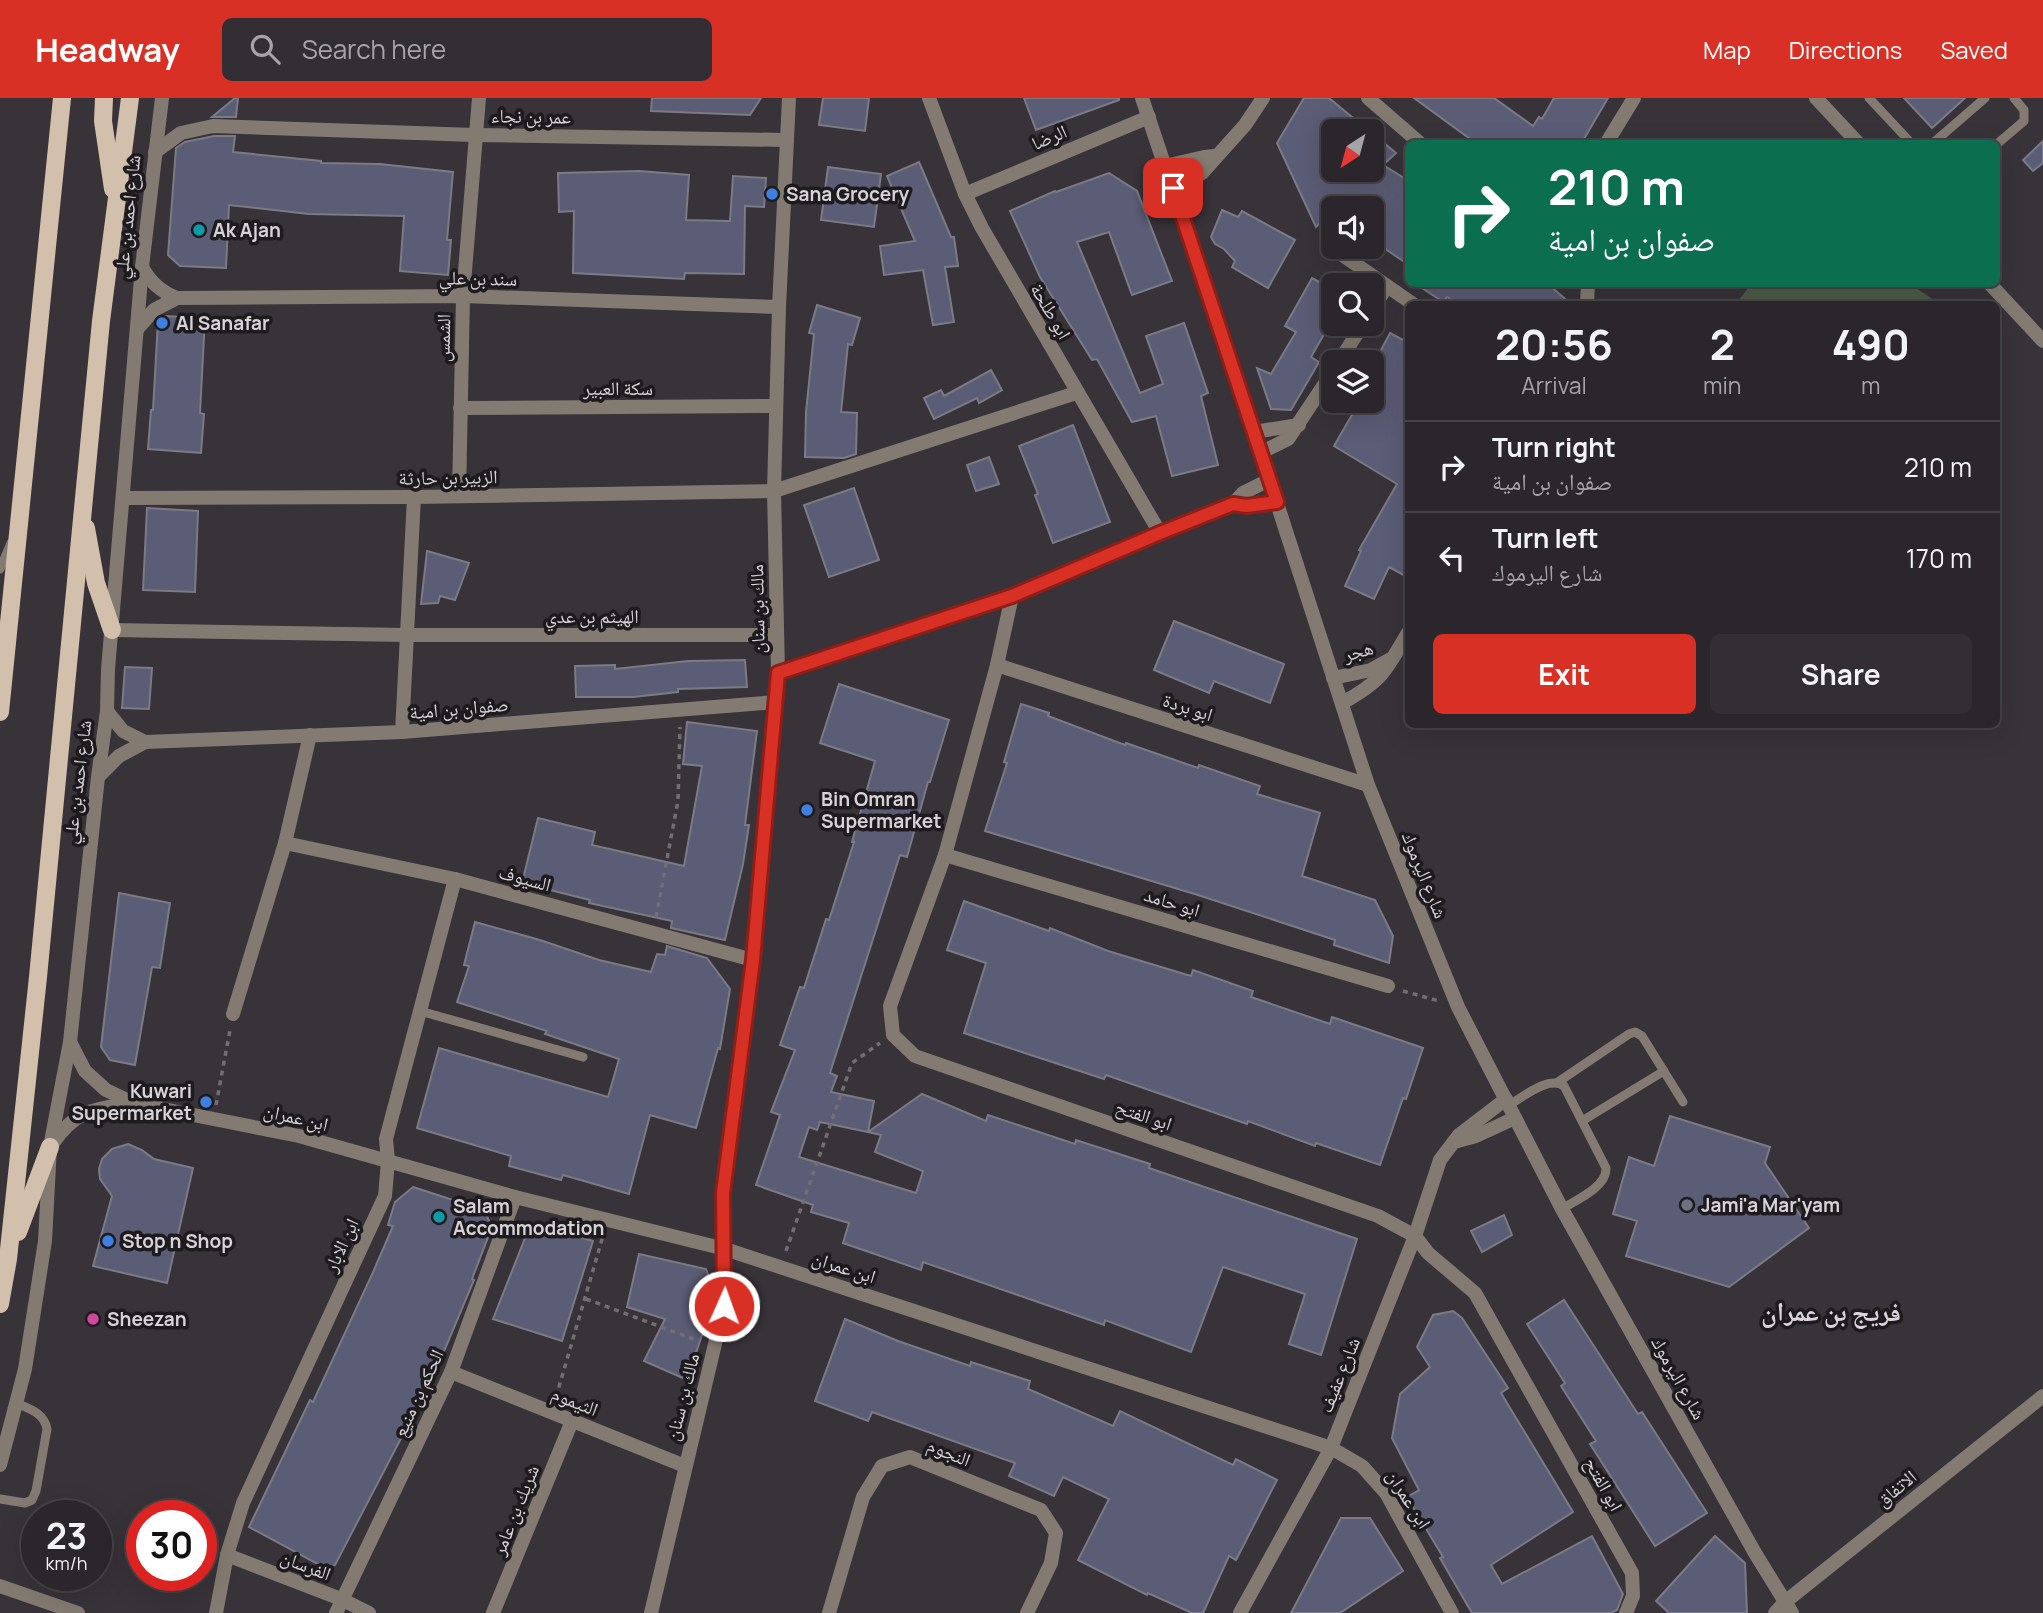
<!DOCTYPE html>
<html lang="en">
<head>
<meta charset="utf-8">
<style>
  :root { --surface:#2a262b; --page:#322e33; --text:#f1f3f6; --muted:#a5a5a9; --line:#464347; --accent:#d93025 }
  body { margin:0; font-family:Manrope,"Noto Naskh Arabic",sans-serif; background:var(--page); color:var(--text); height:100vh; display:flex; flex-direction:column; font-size:26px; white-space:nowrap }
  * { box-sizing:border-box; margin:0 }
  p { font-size:23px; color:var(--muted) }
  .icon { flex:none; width:38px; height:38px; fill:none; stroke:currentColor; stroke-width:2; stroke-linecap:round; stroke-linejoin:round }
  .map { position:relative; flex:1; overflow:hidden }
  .sheet { position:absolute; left:1405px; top:203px; width:595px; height:427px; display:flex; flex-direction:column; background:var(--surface); border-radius:10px; box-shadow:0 7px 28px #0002,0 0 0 2px var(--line) }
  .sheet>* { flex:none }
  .guide { position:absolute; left:1405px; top:42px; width:595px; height:147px; border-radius:10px; box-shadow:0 7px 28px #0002,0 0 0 2px var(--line); background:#0b6e4f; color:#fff; overflow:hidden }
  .needle { width:46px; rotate:216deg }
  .tools { position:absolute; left:1321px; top:21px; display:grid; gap:14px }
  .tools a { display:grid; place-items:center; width:63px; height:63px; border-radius:10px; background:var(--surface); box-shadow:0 7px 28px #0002,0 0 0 2px var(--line); font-size:35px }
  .speed { position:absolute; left:21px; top:1402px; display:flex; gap:14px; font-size:35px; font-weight:700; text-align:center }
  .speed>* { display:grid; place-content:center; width:91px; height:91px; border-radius:50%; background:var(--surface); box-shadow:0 7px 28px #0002,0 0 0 2px var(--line); line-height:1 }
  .speed small { font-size:18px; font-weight:400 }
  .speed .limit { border:10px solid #d22; background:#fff; color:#111 }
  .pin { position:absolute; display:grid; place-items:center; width:60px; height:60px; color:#fff; margin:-30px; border-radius:14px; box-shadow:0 4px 10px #0006 }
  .me { position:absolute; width:77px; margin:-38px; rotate:2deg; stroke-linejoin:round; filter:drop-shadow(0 0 5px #0008) }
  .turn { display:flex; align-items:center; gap:24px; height:147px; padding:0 28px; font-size:32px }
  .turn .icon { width:91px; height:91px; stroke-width:2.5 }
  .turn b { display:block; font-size:49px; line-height:60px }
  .eta { display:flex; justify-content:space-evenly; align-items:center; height:119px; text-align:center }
  .eta b { font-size:42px; font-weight:700; line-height:49px }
  .primary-button { display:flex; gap:14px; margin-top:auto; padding:14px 28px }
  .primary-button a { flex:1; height:80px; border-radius:10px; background:var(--accent); color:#fff; font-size:28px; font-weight:700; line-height:80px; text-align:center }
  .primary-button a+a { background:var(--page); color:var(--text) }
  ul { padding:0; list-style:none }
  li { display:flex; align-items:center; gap:21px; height:91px; padding:0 28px; border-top:2px solid var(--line) }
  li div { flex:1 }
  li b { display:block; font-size:26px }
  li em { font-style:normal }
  header { display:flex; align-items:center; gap:42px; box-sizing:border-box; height:98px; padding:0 35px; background:var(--accent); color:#fff }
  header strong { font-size:33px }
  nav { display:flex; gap:38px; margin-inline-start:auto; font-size:24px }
  .search { width:490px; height:63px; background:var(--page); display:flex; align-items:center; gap:18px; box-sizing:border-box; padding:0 24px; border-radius:10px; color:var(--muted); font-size:26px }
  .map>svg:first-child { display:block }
</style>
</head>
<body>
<header>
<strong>Headway</strong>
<div class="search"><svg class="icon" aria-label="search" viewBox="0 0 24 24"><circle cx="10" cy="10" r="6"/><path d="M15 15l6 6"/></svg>Search here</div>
<nav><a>Map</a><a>Directions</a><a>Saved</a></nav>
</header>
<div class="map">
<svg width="2043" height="1515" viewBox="0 0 2043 1515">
  <rect width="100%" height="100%" fill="#383239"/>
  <path fill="#4d5c48" d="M1751 186H1910L1940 206H1736Z"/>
  <g fill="#5b5c75" stroke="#7a7b84" stroke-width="2">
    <path d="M235 0H238L236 19H212Z"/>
    <path d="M652 0H761L750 17 651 13Z"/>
    <path d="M823 0H869L865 33 819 27Z"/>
    <path d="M1024 0H1119V2L1036 32Z"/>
    <path d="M1304 0H1329L1369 33H1334V72H1372V35L1396 55 1383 67 1409 83V167L1372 142V110H1334L1316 129 1277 45Z"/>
    <path d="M1414 0H1494L1533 28 1539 19 1542 21 1554 0H1608L1581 46H1477Z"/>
    <path d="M1904 0H1965L1932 30Z"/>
    <path d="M214 38H235L233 54 321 63V65L380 66 453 74 447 142H451L448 177 400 173 404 118 309 116 229 107 226 170 180 168 168 157 176 50 185 44Z"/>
    <path d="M2043 43V65L2033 73 2023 62Z"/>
    <path d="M919 64 951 139H954L958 168 945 169 954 224 933 227 923 172 884 177 880 148 915 143 887 78Z"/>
    <path d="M828 69 881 76 874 129 821 122Z"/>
    <path d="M639 73 689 77 686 122 730 123 733 78 766 80 764 109 745 108 744 176 685 175 684 181 573 175 574 113 559 114 558 75Z"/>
    <path d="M1109 75 1137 93 1172 183 1132 197 1109 134 1077 144 1140 295 1163 286 1146 238 1184 225 1208 295 1201 298 1218 367 1172 378 1156 318 1132 324 1097 261 1092 262 1040 179 1010 113 1055 93 1056 94Z"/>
    <path d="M1222 112 1238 119 1242 113 1295 142 1268 190 1232 169 1235 163 1224 151 1215 146 1211 139Z"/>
    <path d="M1312 180 1334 192V219L1311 259 1319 264 1291 312 1271 311 1257 270 1271 276 1296 234 1285 228Z"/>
    <path d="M1416 186H1548L1571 206H1458L1447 199 1443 204Z"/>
    <path d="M817 207 860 220 852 247 848 246 841 314 857 315 856 356 844 360 805 359 806 314 814 236 809 235Z"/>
    <path d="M164 218 205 220 200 315 204 316 201 355 148 351 151 312H153L158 223Z"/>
    <path d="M1390 235 1409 245V480L1389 469 1374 501 1345 488 1361 453 1359 452 1397 386 1334 348 1360 303H1372V269Z"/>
    <path d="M991 272 1002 292 979 305 977 300 934 321 924 300 941 292 944 298Z"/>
    <path d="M1073 327 1110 424 1053 445 1035 397 1038 396 1019 348Z"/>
    <path d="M989 359 999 386 976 393 967 367Z"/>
    <path d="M854 390 879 462 829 479 804 407Z"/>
    <path d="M147 410 198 413 195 494 143 492Z"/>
    <path d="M427 453 469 465 455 502 440 498 438 505 421 506Z"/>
    <path d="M1174 523 1284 566 1270 605 1214 583 1209 595 1154 572Z"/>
    <path d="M745 562 747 589 678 591V594L633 599H576L575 568 615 567V571L688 563Z"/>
    <path d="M125 569 152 570 149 611 122 610Z"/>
    <path d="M839 586 949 622 930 684H928L907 759 900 757 830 975 837 978 831 994 874 1003 868 1034 820 1024 817 1032 809 1029 799 1059 916 1095 923 1073 875 1054 881 1037 868 1034 922 996 986 1023 988 1017 1075 1046 1076 1042 1150 1066 1149 1070 1357 1141 1321 1257 1289 1246 1305 1196 1223 1169 1191 1254 1105 1222 1104 1227 923 1164 921 1172 843 1145 849 1125 811 1114 813 1107 756 1087 780 1017 771 1014 795 952 780 947 800 889 804 890 826 821 829 822 854 744H852L875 663 820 645Z"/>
    <path d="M1021 606 1049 615 1048 618 1125 647 1126 645 1198 670 1199 667 1260 688 1257 696 1320 715 1302 778 1375 802 1393 838 1389 865 1334 847 1335 842 1198 797 985 733 1007 665 1004 664Z"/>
    <path d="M687 624 757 633 745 727H749L743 766 725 842 671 830 672 823 589 805 590 802 522 785 538 720 595 734 592 747 684 768 702 668 683 666Z"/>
    <path d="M119 795 170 805 160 870 152 869 135 967 110 962 101 949Z"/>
    <path d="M964 803 1049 833 1050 830 1108 853 1191 878 1193 872 1253 893 1251 899 1330 926 1332 919 1423 950 1406 1001 1403 1000 1380 1067 1316 1045 1315 1048 1248 1023 1247 1026 1106 977 1104 981 964 935 986 865 947 852Z"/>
    <path d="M475 824 540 842 599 862 651 874 657 856 665 857 667 848 707 860 730 891 720 951 718 950 696 1030 650 1017 629 1096 563 1077 561 1082 509 1068 511 1058 417 1030 439 950 608 999 619 961 545 936 547 933 457 904 469 868 464 867Z"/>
    <path d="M1670 1018 1770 1049 1765 1065 1809 1130 1729 1189 1626 1158 1637 1123 1613 1116 1629 1059 1654 1068Z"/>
    <path d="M128 1046 142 1052 154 1061 193 1070 167 1185 93 1168 112 1098 100 1081 99 1071 102 1061 112 1051Z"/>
    <path d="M413 1089 484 1112 492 1129 472 1181 474 1182 434 1277 335 1467 325 1470 249 1429 310 1302 313 1304 374 1172 393 1128 388 1127 395 1104Z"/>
    <path d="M1504 1117 1512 1137 1482 1154 1471 1133Z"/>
    <path d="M531 1125 593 1143 562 1243 493 1221Z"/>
    <path d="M639 1156 706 1171 714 1193V1207L706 1235 703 1234 687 1282 644 1263 665 1221 627 1209Z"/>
    <path d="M1564 1202 1638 1316 1642 1314 1707 1415 1655 1448 1590 1346 1596 1343 1561 1288 1565 1285 1527 1226Z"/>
    <path d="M1453 1213 1462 1220 1508 1290 1501 1295 1573 1414 1491 1467 1502 1486 1592 1438 1623 1496 1617 1512 1611 1515H1472L1440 1460 1443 1459 1407 1399 1419 1392 1392 1340 1400 1296 1430 1269 1417 1249 1433 1217Z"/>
    <path d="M845 1221 898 1243 970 1268 971 1264 1030 1283 1028 1291 1113 1328 1120 1313 1233 1367 1236 1361 1277 1382 1236 1462 1229 1458 1203 1515H1192L1148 1495 1147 1497 1078 1462 1109 1401 1063 1379 1054 1398 1009 1378 1015 1365 872 1314 868 1323 815 1303Z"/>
    <path d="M1341 1420H1370L1403 1473 1340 1515H1291Z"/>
    <path d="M1715 1438 1745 1465 1747 1515H1669L1656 1503Z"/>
  </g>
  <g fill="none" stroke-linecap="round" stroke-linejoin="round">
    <g stroke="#736d74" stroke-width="3.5" stroke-dasharray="5 5" stroke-linecap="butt">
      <path d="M656 819 678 703 680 629"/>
      <path d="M1403 893 1439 903"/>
      <path d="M216 1007 230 932"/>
      <path d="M786 1153 852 965 880 945"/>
      <path d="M586 1201 699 1243"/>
      <path d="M556 1299 603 1138"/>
    </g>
    <g stroke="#837b71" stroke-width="9">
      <path d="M1869 0 1912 46"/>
      <path d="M1932 46 1985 0"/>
      <path d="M1997 46 2024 23V12L2014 0"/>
      <path d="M0 471 11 445"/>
      <path d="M420 913 583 959"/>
      <path d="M1558 984 1629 936 1635 934 1642 938 1683 1004"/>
      <path d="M1509 1007C1523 999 1549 977 1564 988L1606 1070C1607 1089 1576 1102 1562 1111"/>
      <path d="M1582 1023 1664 973"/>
      <path d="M0 1401 25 1405 32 1402 36 1393 47 1331C44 1315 30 1311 16 1305"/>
    </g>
    <g stroke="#837b71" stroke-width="14">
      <path d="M929 0 965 96 982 130 1160 435"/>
      <path d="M1368 0 1421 46"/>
      <path d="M1816 0 1859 46"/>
      <path d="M1606 46 1634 0"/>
      <path d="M155 54 181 35 213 28 475 37 787 42"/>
      <path d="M1165 68 1204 59 1215 58"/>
      <path d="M1173 90 1202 75 1245 27 1263 0"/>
      <path d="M965 96 1149 19"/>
      <path d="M1331 149 1413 206"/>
      <path d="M142 169C150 184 161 194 177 200"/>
      <path d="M1990 186 2043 243"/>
      <path d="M1587 206 1588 186"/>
      <path d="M1372 212 1387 188"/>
      <path d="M138 230 154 212 177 200 463 198 779 209"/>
      <path d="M1339 264 1363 226"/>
      <path d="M460 310 776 308"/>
      <path d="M1254 334 1299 327"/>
      <path d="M1260 355 1288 341 1334 272"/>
      <path d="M459 398 463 198 479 0"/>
      <path d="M123 400 414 399 774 393 1076 295"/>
      <path d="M1233 406 1247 408 1277 404"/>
      <path d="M1012 498 997 567 945 757 890 908 893 937 915 958 1378 1118 1415 1138 1428 1155 1475 1195 1632 1475 1633 1498 1626 1515"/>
      <path d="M112 532 407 537H777"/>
      <path d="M997 567 1368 687"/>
      <path d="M778 575 1012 498 1233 406 1243 395 1269 382"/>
      <path d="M1333 580 1371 572 1391 561"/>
      <path d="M1342 605C1384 582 1385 573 1409 533"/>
      <path d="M107 613 123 633 145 644"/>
      <path d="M402 634 414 399"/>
      <path d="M98 679 119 658 145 644 402 634 776 604"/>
      <path d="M285 745 455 781 753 862"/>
      <path d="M945 757 1388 888"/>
      <path d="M233 916 285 745 310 637"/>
      <path d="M70 944 85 973 106 992 133 1005 299 1038 515 1099 725 1151 1331 1350 1362 1368 1386 1395 1452 1515"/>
      <path d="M1454 1044 1476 1038 1515 1020"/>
      <path d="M53 1045C77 1010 95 1012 133 1005"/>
      <path d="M451 1274 685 1368"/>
      <path d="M0 1367 25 1271 45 1143 50 1049 70 944 98 679 107 613 108 571 142 169 162 0"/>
      <path d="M227 1457 341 1501 369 1515"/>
      <path d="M0 1488 78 1515"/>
      <path d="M216 1515 227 1457 243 1405 385 1098 388 1063 386 1041 455 781"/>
      <path d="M336 1515 451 1274 515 1099"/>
      <path d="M493 1515 572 1323"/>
      <path d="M651 1515 724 1208 723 1095 753 862 778 575 774 393 779 209 789 0"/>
      <path d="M829 1515 863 1399 882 1368 910 1359 1041 1412 1056 1435 1051 1465 1027 1515"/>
      <path d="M1240 1515 1331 1350 1415 1138 1440 1062 1459 1037 1506 1001"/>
      <path d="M1775 1515 1785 1504 2043 1298"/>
    </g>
    <path stroke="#837b71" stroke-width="14" d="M1142 0 1254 334 1368 687 1458 909 1562 1111 1755 1455 1792 1515"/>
    <g stroke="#d2c0ac" stroke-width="18">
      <path d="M104 0 103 23 113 91"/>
      <path d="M86 430 96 485 112 532"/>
      <path d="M0 614 62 0"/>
      <path d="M18 1134 50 1049"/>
      <path d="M0 1206 8 1161 38 879 101 223 130 0"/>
    </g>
  </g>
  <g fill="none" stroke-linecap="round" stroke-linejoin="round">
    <defs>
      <path id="route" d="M724 1208 723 1095 753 862 778 575 1012 498 1160 435 1233 406 1247 408 1277 404 1173 90"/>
    </defs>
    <use href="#route" stroke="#8d1f18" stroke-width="18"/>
    <use href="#route" stroke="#d93025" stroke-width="12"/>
  </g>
  <g fill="#3f7fe0" stroke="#1e1b1e" stroke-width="2.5">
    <circle cx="772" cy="96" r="7"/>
    <circle cx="162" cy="225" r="7"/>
    <circle cx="807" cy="712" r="7"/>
    <circle cx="206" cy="1004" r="7"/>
    <circle cx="108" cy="1143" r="7"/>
  </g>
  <g fill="#0f9aa8" stroke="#1e1b1e" stroke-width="2.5">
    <circle cx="199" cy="132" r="7"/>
    <circle cx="439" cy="1119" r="7"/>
  </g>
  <circle fill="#6b7280" stroke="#1e1b1e" stroke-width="2.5" cx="1687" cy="1107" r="7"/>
  <circle fill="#d1479c" stroke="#1e1b1e" stroke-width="2.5" cx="93" cy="1221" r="7"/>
  <g text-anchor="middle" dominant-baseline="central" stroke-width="7" stroke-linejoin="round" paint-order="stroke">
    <g font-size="19" fill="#d6d2d7" stroke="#1e1b1e">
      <text transform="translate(531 18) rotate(1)">عمر بن نجاء</text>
      <text transform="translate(1049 39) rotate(-23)">الرضا</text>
      <text transform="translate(127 119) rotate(-84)">شارع احمد بن علي</text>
      <text transform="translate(478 180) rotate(1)">سند بن علي</text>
      <text transform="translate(1051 213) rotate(60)">ابو طلحة</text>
      <text transform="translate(443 240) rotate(-89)">الشمس</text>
      <text x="618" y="290">سكة العبير</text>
      <text transform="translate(448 379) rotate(-1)">الزبير بن حارثة</text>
      <text transform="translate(757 511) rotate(-91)">مالك بن سنان</text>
      <text x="592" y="518">الهيثم بن عدي</text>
      <text transform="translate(1358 553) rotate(-17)">هجر</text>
      <text transform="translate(1188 609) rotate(18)">ابو بردة</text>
      <text transform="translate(459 610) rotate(-5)">صفوان بن امية</text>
      <text transform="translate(77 684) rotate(-83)">شارع احمد بن علي</text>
      <text transform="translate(1425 777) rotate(68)">شارع اليرموك</text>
      <text transform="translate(525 780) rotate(15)">السيوف</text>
      <text transform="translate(1172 804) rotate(17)">ابو حامد</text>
      <text transform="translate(1144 1017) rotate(19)">ابو الفتح</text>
      <text transform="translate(296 1019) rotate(13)">ابن عمران</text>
      <text transform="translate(341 1147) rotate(-65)">ابن الابار</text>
      <text transform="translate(844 1169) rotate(18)">ابن عمران</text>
      <text transform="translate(1339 1277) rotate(-68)">شارع عفيف</text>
      <text transform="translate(1679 1280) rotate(61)">شارع اليرموك</text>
      <text transform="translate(418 1295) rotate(-65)">الحكم بن منيع</text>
      <text transform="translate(682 1299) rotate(-76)">مالك بن سنان</text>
      <text transform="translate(575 1303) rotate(22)">الثيموم</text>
      <text transform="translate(949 1354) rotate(22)">النجوم</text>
      <text transform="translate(1604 1386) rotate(61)">ابو الفتح</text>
      <text transform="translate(1896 1390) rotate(-39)">الاتفاق</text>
      <text transform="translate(1409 1401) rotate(58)">ابن عمران</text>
      <text transform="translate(515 1412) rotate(-68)">شريك بن عامر</text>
      <text transform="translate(306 1467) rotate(21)">الفرسان</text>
    </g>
    <g font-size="19" font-weight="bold" fill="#d6d2d7" stroke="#1e1b1e" text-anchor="start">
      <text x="786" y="96">Sana Grocery</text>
      <text x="213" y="132">Ak Ajan</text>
      <text x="176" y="225">Al Sanafar</text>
      <text x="821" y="701">Bin Omran<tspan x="821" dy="22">Supermarket</tspan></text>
      <text x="192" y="993" text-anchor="end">Kuwari<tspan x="192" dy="22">Supermarket</tspan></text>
      <text x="1701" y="1107">Jami'a Mar'yam</text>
      <text x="453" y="1108">Salam<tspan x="453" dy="22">Accommodation</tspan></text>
      <text x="122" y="1143">Stop n Shop</text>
      <text x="107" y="1221">Sheezan</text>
    </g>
    <g font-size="26" font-weight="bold" fill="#dbd3dc" stroke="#1e1b1e">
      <text x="1831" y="1213">فريج بن عمران</text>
    </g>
  </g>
</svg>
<div class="tools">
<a><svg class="needle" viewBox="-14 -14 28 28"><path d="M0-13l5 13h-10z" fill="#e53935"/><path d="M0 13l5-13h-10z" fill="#a5a5a9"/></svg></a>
<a><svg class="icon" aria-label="sound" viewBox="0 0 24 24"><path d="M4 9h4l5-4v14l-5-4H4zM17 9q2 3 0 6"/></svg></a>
<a><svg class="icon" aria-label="search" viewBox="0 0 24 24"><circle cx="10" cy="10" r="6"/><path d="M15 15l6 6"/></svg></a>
<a><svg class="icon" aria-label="layers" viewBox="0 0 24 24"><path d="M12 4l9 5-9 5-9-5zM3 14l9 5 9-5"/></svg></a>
</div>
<div class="speed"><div>23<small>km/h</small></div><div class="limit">30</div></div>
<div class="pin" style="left:1173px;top:90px;background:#d93025"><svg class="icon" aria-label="arrive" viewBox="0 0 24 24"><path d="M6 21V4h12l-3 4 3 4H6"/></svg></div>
<svg class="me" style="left:724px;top:1208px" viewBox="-20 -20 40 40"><circle r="17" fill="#d93025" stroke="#fff" stroke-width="3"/><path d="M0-11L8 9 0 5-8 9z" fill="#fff"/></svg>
<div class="guide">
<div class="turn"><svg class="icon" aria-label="right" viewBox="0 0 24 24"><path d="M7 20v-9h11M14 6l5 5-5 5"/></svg><div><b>210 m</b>صفوان بن امية</div></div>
</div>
<section class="sheet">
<div class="eta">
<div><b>20:56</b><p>Arrival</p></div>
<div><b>2</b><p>min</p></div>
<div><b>490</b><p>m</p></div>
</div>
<ul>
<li><svg class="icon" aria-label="right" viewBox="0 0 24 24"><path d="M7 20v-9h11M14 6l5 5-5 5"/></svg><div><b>Turn right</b><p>صفوان بن امية</p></div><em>210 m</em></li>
<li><svg class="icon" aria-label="left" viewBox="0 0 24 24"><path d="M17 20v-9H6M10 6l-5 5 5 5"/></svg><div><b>Turn left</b><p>شارع اليرموك</p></div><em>170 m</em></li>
</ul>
<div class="primary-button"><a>Exit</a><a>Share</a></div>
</section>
</div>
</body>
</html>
